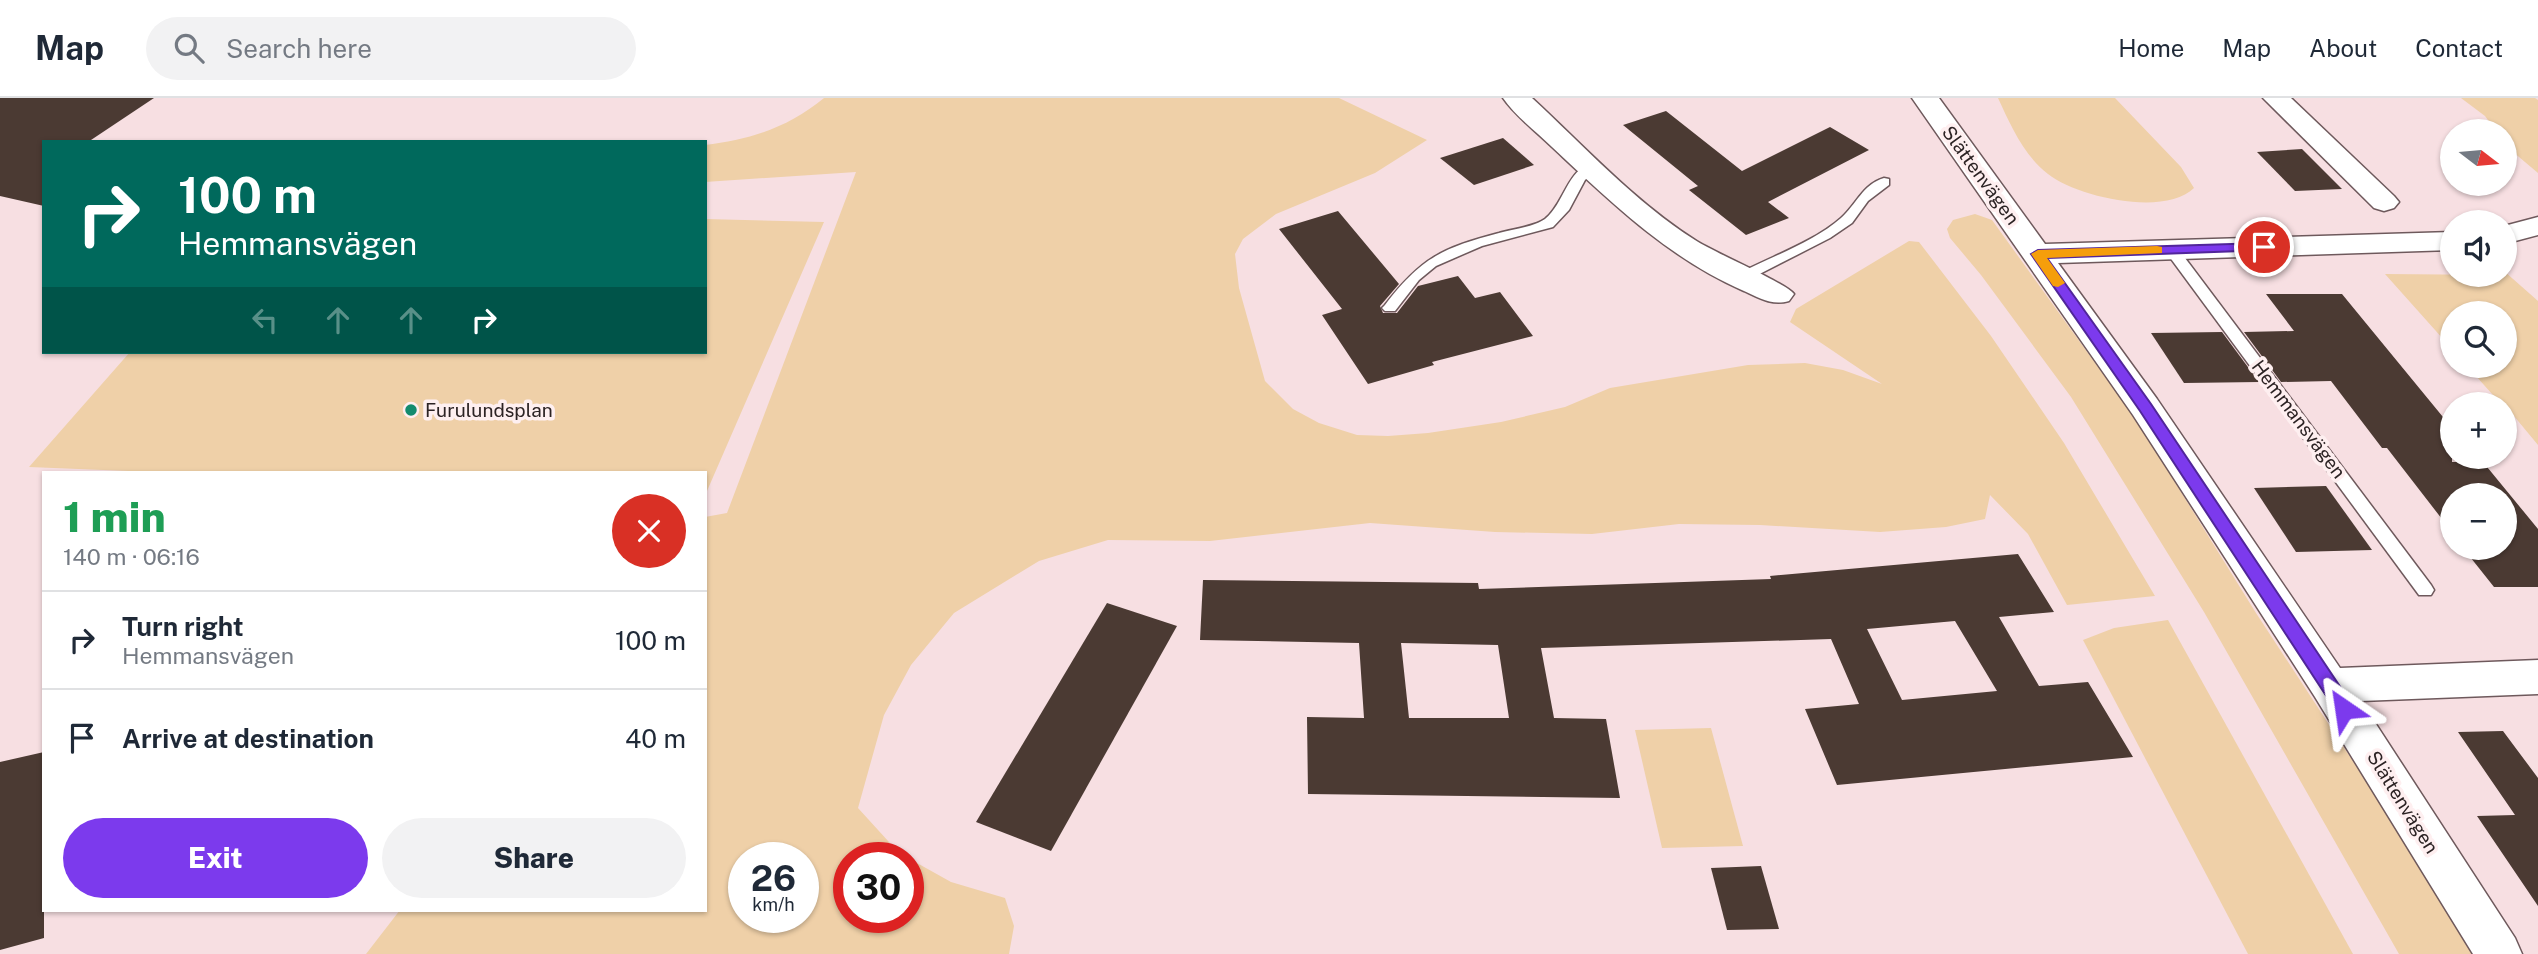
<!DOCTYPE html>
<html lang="en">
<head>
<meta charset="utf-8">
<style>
  :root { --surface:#fff; --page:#f2f2f3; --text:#1f2937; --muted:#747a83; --line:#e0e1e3; --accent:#7c3aed }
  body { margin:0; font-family:"Public Sans",sans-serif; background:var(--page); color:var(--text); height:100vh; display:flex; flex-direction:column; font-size:26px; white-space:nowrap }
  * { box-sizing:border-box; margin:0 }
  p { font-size:23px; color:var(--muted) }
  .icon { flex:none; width:38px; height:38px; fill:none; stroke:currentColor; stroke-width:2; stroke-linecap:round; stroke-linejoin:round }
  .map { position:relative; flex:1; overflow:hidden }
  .drawer { position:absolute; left:42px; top:373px; width:665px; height:441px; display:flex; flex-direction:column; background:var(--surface); border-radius:0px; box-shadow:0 2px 5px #0004 }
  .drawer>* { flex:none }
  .hud { position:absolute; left:42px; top:42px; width:665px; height:214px; border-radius:0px; box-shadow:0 2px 5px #0004; background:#00695c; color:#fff; overflow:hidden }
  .needle { width:46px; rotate:106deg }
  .controls { position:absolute; left:2440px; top:21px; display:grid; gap:14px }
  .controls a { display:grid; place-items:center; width:77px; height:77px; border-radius:50%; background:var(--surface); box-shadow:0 2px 5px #0004; font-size:35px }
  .speed { position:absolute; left:728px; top:744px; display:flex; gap:14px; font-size:35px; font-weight:700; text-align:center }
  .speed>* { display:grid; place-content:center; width:91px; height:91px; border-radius:50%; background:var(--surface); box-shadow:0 2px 5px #0004; line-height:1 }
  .speed small { font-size:18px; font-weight:400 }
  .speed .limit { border:10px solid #d22; background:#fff; color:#111 }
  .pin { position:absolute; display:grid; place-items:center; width:60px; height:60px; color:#fff; margin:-30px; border:4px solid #fff; border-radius:50%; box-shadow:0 2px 7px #0007 }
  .me { position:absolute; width:77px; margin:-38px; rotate:328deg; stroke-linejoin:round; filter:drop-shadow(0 0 5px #0008) }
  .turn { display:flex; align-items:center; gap:24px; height:147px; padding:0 21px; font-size:32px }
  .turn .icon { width:91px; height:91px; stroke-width:2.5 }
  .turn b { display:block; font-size:49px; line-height:60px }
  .lanes { display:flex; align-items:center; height:66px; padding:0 21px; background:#0003; justify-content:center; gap:35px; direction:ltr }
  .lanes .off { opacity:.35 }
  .round { display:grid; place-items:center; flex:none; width:74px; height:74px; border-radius:37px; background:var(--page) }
  .overview { display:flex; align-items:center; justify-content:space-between; height:119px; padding:0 21px }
  h1 { font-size:42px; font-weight:800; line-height:52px; color:#1e9e55 }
  .cta { display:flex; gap:14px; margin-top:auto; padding:14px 21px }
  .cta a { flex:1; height:80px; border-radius:42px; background:var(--accent); color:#fff; font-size:28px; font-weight:800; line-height:80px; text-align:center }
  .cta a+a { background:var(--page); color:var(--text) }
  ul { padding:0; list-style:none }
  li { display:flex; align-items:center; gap:21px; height:98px; padding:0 21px; border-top:2px solid var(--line) }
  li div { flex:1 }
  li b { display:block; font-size:26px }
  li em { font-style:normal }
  header { display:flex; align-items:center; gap:42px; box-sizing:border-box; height:98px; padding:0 35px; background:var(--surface); border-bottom:2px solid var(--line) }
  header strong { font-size:33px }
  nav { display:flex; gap:38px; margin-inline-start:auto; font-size:24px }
  .search { width:490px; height:63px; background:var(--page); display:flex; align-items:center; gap:18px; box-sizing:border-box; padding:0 24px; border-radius:38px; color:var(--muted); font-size:26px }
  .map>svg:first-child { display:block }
</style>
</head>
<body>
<header>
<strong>Map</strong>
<div class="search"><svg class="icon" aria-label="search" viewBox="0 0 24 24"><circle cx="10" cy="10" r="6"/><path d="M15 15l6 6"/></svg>Search here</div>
<nav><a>Home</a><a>Map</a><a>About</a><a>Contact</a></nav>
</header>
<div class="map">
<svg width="2538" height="856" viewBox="0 0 2538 856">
  <rect width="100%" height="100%" fill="#f7dfe2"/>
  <g fill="#efd0a8" fill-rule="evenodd">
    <path d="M824 0H1339L1427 42 1375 75 1276 116 1243 141 1235 156 1239 190 1265 283 1293 311 1319 325 1357 337 1388 338 1428 335 1501 324 1565 309 1610 290 1748 267 1805 265 1843 272 1882 286 1790 224 1796 211 1909 143 1919 144 1991 238 2064 345 2155 498 2067 507 2028 436 1990 397 1985 421 1946 429 1880 434 1760 427 1679 426 1592 436 1495 434 1370 425 1210 443 1108 442 1039 463 954 515 911 567 884 617 858 710 899 755 906 759 849 760V819H908V760L951 784 1005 800 1014 828 1009 856H366L400 812H705V419L727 415 856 74 705 84V47C750 42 789 29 824 0ZM744 760H803V819H744Z"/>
    <path d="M1998 0H2115L2181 69 2194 90C2165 119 2077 99 2048 76 2024 58 2010 26 1998 0Z"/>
    <path d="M2461 0H2535L2538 2V75L2506 48 2504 33H2496L2485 18Z"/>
    <path d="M1975 116 1992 122 2137 323 2256 515 2479 856H2399L2204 514 2071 299 1981 177 1950 140 1947 131 1953 122Z"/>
    <path d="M705 121 824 124 707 393 705 374H153L29 369 130 254H705Z"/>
    <path d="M2504 173 2538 203V347L2504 306H2501L2467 268H2504V215H2452V251L2385 176 2504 177Z"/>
    <path d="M2168 522 2353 856H2248L2083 542 2114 530Z"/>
    <path d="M1711 630 1743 748 1662 750 1635 632Z"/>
  </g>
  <g fill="#4b3a33" fill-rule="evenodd">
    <path d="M0 0H154L88 44H44V108L0 98Z"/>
    <path d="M1666 13 1742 73 1830 29 1869 52 1768 104 1789 120 1746 137 1689 92 1698 88 1623 27Z"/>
    <path d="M1503 40 1534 67 1474 87 1440 60Z"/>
    <path d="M2302 51 2342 91 2295 93 2257 54Z"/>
    <path d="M1338 113 1399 186 1380 208 1383 215H1397L1418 188 1458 178 1475 200 1500 194 1533 238 1432 264 1434 267 1368 286 1322 217 1342 211 1279 131Z"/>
    <path d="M2266 196H2342L2452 330V364H2483L2538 431V489H2494L2463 450H2504V397H2452V434L2387 350H2382L2331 283 2281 284 2244 234 2294 233Z"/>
    <path d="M2222 234 2259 284 2184 285 2151 235Z"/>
    <path d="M2326 388 2372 452 2296 454 2254 390Z"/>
    <path d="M2018 456 2054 514 1999 519 2039 588 2088 584 2133 659 1837 687 1805 611 1859 606 1831 541 1541 550 1554 620 1606 621 1620 700 1308 696 1307 619 1364 620 1359 545 1200 542 1203 482 1478 485 1479 491 1626 486 1771 481 1770 478ZM1955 523 1997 593 1902 602 1867 531ZM1401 545 1498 547 1509 620H1409Z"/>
    <path d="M1107 505 1177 528 1051 753 976 724Z"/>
    <path d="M2503 633 2538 680V808L2477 718 2515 717 2458 634Z"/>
    <path d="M44 654V840L0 852V664Z"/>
    <path d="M1761 768 1779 831 1727 832 1711 770Z"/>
  </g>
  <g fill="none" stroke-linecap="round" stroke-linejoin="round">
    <defs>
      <g id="lane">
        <path d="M1592 65 1599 69 1585 82 1569 112 1553 129 1482 148 1436 168 1419 182 1395 213H1385L1382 210 1385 207C1421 160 1442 150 1499 135 1512 131 1534 129 1545 121 1564 106 1567 72 1592 65Z"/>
        <path d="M1884 80 1889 81V87L1868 103 1852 125 1830 140 1746 183H1736L1734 180 1736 177C1768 160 1814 144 1841 120 1856 107 1863 86 1884 80Z"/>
        <path d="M2171 146 2176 148 2431 487 2434 492 2431 497H2419L2166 154 2164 151Z"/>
      </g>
      <g id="street">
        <path d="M1503 0H1532C1584 48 1635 104 1695 142 1713 154 1786 185 1794 196L1789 203C1772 208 1759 200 1744 193 1668 160 1611 104 1552 49 1536 33 1515 18 1503 0Z"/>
        <path d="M1912 0H1939L2045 146 2452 134V152L2058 165 2157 301 2340 570 2538 562V596L2361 603 2515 840 2522 856H2473L2315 599 2133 317Z"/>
        <path d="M2263 0H2291L2394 98 2399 104 2394 110 2384 113 2374 110Z"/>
        <path d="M2538 119V137L2504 146V128Z"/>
      </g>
    </defs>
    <use href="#lane" stroke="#6e595c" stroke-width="3"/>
    <use href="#street" stroke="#6e595c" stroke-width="3"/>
    <use href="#lane" fill="#fff" fill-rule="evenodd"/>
    <use href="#street" fill="#fff" fill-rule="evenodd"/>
  </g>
  <path fill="#7c3aed" stroke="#51269a" stroke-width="2" d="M2264 145 2269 147V152L2047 160 2151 306 2351 605 2353 611 2351 616 2344 618 2338 616 2140 313 2031 156 2038 152Z"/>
  <path fill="#f59e0b" d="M2157 148 2162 149V155L2047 160 2065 185 2058 189 2053 188 2031 156 2038 152Z"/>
  <circle fill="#138b6e" stroke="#feeff0" stroke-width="2.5" cx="411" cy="312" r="7"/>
  <g text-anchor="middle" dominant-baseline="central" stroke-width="7" stroke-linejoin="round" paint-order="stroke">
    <g font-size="19" fill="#2c2324" stroke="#feeff0">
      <text transform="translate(1981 77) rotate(54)">Slättenvägen</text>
      <text transform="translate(2299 321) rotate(53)">Hemmansvägen</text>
      <text transform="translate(2403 704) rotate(58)">Slättenvägen</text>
    </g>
    <g font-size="19" fill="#2c2324" stroke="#feeff0" text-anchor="start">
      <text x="425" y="312">Furulundsplan</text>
    </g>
  </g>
</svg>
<div class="controls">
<a><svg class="needle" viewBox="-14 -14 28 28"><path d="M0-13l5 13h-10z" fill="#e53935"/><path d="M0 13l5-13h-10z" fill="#747a83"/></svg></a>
<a><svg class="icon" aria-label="sound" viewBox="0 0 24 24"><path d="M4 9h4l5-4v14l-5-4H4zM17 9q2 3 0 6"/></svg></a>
<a><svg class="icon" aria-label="search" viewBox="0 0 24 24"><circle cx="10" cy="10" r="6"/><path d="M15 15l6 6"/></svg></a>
<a>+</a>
<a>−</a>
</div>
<div class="speed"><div>26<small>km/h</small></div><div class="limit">30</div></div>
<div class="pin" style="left:2264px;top:149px;background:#d93025"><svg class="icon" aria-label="arrive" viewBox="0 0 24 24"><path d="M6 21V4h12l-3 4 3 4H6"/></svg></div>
<svg class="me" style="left:2344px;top:611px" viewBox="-20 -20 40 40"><path d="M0-17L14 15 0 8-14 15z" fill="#7c3aed" stroke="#fff" stroke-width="4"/></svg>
<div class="hud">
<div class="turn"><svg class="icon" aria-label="right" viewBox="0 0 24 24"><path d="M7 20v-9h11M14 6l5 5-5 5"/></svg><div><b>100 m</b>Hemmansvägen</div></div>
<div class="lanes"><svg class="icon off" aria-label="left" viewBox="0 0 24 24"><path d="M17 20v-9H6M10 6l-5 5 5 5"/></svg><svg class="icon off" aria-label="ahead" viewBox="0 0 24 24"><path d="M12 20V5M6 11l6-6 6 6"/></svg><svg class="icon off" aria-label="ahead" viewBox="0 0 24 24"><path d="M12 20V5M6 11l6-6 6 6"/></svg><svg class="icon" aria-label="right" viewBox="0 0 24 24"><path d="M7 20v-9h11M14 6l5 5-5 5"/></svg></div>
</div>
<section class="drawer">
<div class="overview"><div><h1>1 min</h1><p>140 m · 06:16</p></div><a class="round" style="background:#d93025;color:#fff"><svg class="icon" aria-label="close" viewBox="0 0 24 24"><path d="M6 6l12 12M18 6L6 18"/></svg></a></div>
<ul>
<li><svg class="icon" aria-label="right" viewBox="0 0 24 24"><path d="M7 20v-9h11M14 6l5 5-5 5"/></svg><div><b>Turn right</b><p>Hemmansvägen</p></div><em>100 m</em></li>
<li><svg class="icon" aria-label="arrive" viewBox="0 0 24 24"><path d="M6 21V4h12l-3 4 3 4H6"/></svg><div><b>Arrive at destination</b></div><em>40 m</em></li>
</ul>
<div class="cta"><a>Exit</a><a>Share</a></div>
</section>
</div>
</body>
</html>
